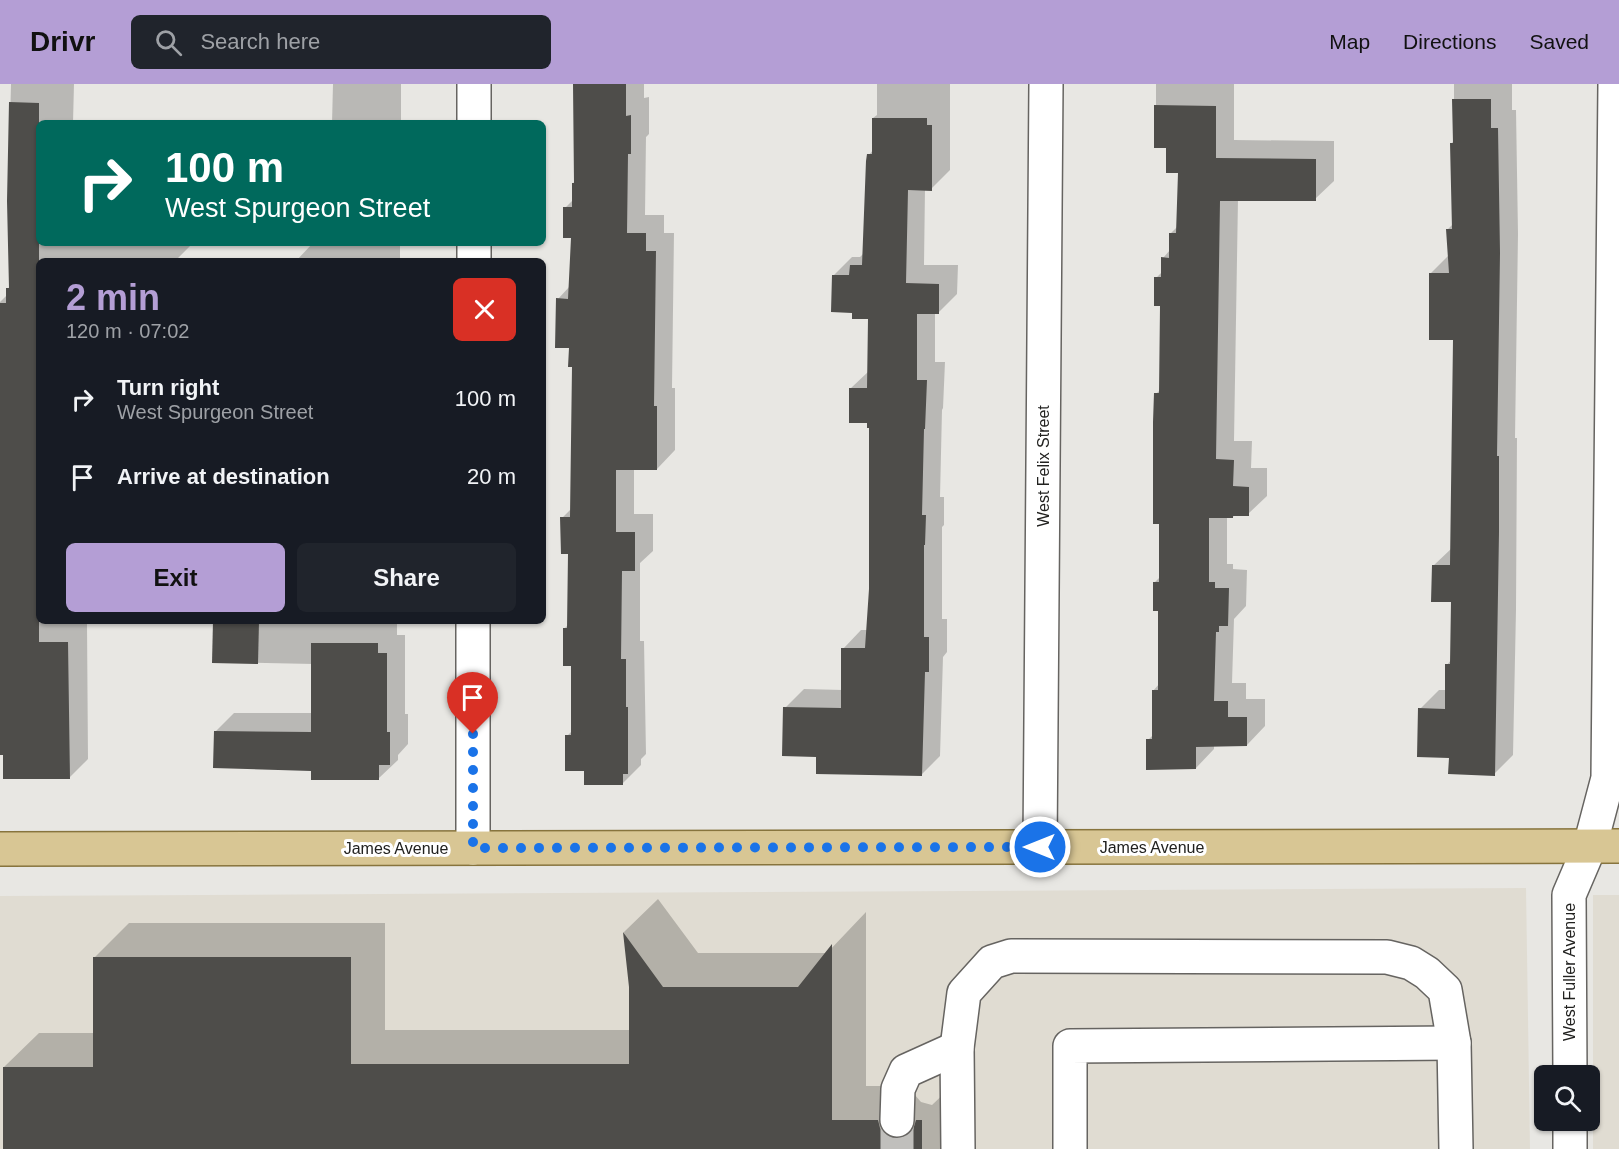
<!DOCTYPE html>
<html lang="en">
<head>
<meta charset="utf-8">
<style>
  :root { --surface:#171b24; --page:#20242c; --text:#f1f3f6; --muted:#9ea1a6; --accent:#b49ed5 }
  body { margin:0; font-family:Arial,sans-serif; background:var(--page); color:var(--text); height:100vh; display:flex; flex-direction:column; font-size:22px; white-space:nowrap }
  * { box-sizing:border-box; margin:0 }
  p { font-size:20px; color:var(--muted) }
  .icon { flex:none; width:33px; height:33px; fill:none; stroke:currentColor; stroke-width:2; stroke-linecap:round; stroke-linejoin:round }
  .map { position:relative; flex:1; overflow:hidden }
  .panel { position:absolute; left:36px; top:174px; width:510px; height:366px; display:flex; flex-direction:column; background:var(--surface); border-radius:9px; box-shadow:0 2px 4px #0004 }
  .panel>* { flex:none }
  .banner { position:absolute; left:36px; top:36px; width:510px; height:126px; border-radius:9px; box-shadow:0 2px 4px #0004; background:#00695c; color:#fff; overflow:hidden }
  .tools { position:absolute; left:1534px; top:981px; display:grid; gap:12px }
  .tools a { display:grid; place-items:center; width:66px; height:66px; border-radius:9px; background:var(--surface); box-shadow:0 2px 4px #0004; font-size:30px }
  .pin { position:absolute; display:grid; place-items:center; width:51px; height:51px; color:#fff; margin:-62px -26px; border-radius:50% 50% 50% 0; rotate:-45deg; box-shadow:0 0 6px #0007 }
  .pin .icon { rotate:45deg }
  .me { position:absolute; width:66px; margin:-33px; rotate:270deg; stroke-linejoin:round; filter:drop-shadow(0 0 4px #0008) }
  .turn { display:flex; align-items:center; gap:21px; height:126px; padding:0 30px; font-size:27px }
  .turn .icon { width:78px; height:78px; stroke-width:2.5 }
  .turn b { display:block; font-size:42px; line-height:51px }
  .round { display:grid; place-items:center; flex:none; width:63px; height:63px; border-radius:9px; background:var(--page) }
  .head { display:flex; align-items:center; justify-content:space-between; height:102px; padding:0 30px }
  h1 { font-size:36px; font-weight:600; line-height:45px; color:var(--accent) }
  .cta { display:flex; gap:12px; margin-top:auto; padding:12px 30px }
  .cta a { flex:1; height:69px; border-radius:9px; background:var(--accent); color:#111; font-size:24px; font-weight:600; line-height:69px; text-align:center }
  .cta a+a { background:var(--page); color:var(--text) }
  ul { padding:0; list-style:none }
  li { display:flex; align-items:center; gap:18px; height:78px; padding:0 30px }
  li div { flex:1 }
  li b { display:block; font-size:22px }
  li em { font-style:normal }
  header { display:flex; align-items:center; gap:36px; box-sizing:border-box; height:84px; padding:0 30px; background:var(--accent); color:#111 }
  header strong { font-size:28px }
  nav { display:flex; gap:33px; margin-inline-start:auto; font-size:21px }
  .search { width:420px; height:54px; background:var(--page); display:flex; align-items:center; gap:15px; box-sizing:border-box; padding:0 21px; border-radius:9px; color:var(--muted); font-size:22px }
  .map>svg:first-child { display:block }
</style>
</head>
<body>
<header>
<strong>Drivr</strong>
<div class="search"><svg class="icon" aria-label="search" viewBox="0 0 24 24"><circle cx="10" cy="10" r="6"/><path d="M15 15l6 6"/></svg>Search here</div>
<nav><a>Map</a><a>Directions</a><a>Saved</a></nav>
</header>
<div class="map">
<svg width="1619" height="1065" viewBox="0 0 1619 1065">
  <rect width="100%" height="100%" fill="#e8e7e3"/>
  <g fill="#e0dcd2">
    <path d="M1526 804 1530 1065H0V812Z"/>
    <rect x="1593" y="811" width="26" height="254"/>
  </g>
  <g fill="#0003">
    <path d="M11 0H74L73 39H39V159H193L175 177H39V537H66V540H87L88 675 69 694 5 669H0V218L7 211V205L11 202 8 117Z"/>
    <path d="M333 0H401V39H332Z"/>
    <path d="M575 0H644V14L649 13V50L646 53 645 131H664V149H674L672 304H675V366L657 385H634V430H653V467L640 479V557H644L646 670 641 675V681L622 700 586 686 567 652 573 646V581L564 545 568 541 570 469 562 434 572 424 573 282 571 263 558 215 570 202 572 153 565 124 573 116V99L576 97Z"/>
    <path d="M877 0H950V86L931 105H925L924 181H958L957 210 938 229H935V278H945L943 324 942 326 940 413H944V441L942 443V535H947V568L943 573 940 672 922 690 818 671 785 624 804 605 843 606V565L861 546H867L870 505 871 342 851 304 869 287 870 234 854 227 833 192 852 173H860L864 169 869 71 873 66V34L877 31Z"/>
    <path d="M1156 0H1234V56L1334 57V97L1315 115H1238L1234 357H1252L1251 384H1267V412L1248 430H1235L1233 433H1227V480H1233V485L1247 486 1246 522 1234 535 1232 599H1246V615H1265V642L1247 661H1214V665L1196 684 1148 656 1154 650 1153 607 1159 600V525L1155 498 1161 492 1156 310 1161 305 1162 221 1156 194 1163 187V174L1170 166V150L1177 143 1180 87 1167 63H1156Z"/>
    <path d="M1454 0H1512V26H1516L1518 150 1515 354H1517L1516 526 1513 671 1494 690 1451 672 1420 625 1439 606H1447V581L1451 576 1452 516 1433 482 1452 464 1454 255 1430 190 1449 171 1447 146 1453 140 1452 59 1454 56Z"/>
    <path d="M325 159H400V177H296L312 160 323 161Z"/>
    <path d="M214 537H397V551H405V630H408V660L398 671V676L379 694 313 685 216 647 234 629H313V580L213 578Z"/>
    <path d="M658 815 698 869H827L866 828V1002H912L914 1010 921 1018 932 1021 952 1002 956 1065H4V983L39 949H94V874L129 839H385V946H631V903L624 848Z"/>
  </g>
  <g fill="#4e4d4a">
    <path d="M573 0H626V32L631 31V70H628L627 149H646V167H656L654 322H657V386H616V448H635V487H622L621 575H626V623H628V690H623V701H584V687H565V651H571V582H563V544H567L568 470H561L560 433H570L572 283H568L569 264H555L556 214 568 215 571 154H563V123H572V99H574Z"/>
    <path d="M1452 15H1491V44H1498L1500 169 1497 372H1499V448L1495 692 1448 690 1449 674 1417 673 1418 624 1445 625V580H1450L1451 518H1431L1432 481H1450L1453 256H1429V189H1449L1446 145H1452L1450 59H1453Z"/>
    <path d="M9 18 39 19V558H68L70 695H3V671H0V219H6V204H9L7 117Z"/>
    <path d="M1154 21 1216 22V74L1316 75V117H1220L1216 375 1234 376 1233 402 1249 403V432H1233V434H1209V498H1215V504H1229L1228 542H1219V548H1216L1214 617H1228V633H1247V662L1196 663V685L1146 686V655H1152V606H1158V527H1153V498H1159V440H1153V338L1154 309H1159L1160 222H1154V193H1161V173L1169 174V149H1176L1178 89H1166V64H1154Z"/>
    <path d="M872 34H927V41H932V107L908 106 906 199 939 200V230H917V296H927L925 345H924L922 431H926L925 461H924V553H929V588H925L922 692 816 690V673L782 672 783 623 841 624V564H865L869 505V344H867V339H849V304H867L868 235H852V229L831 228 832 191H849L850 181H862L866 77 867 70H872Z"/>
    <path d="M213 537H259L258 580 212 579Z"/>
    <path d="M311 559H378V569H387V648H390V681H379V696H311V687L213 684 214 647 311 648Z"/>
    <path d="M623 848 663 903H798L832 860V1036H878L880 1044 887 1052 897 1055 905 1053 913 1046 916 1036H922V1065H3V983H93V873H351V980H629V903Z"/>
  </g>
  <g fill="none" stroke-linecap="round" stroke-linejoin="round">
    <path stroke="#c0bfbc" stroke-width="33" stroke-dasharray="33 16" stroke-linecap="butt" d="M897 1065V1036"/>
    <defs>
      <g id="minor">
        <path d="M474 39V0"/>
        <path d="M474 177V159"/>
        <path d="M1040 763 1046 0"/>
        <path d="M473 764V537"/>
        <path d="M1570 992 1569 811 1590 762 1608 694 1615 0"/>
        <path d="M897 1036 898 1005 906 987 957 964"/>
        <path d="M1570 1036V1065"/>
        <path d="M958 1065 957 964 964 909 992 878 1011 872 1387 873 1411 879 1427 889 1445 906 1454 959 1456 1065"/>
        <path d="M1070 1065V962L1454 959"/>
      </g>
      <path id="major" d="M0 765 1619 762"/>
    </defs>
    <use href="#minor" stroke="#666461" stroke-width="36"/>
    <use href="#major" stroke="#87743d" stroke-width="36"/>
    <use href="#minor" stroke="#fff" stroke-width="33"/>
    <use href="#major" stroke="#d8c694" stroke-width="33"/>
  </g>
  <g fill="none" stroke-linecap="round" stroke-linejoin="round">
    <path stroke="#1a73e8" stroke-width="10" stroke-dasharray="0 18" d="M473 650V764L1040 763"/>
  </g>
  <g text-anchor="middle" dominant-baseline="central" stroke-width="6" stroke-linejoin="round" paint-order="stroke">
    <g font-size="16" fill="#21211f" stroke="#fff">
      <text transform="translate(1043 382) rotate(-90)">West Felix Street</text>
      <text x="1152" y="763">James Avenue</text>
      <text x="396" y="764">James Avenue</text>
      <text transform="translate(1569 888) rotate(-90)">West Fuller Avenue</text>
    </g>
  </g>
</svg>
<div class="tools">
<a><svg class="icon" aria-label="search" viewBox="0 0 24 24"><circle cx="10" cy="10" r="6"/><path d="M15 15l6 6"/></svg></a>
</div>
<div class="pin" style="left:473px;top:650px;background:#d93025"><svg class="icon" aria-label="arrive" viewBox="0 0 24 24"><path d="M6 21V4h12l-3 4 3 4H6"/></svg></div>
<svg class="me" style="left:1040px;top:763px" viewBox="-20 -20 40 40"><circle r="17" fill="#1a73e8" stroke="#fff" stroke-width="3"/><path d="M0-11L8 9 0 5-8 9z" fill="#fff"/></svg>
<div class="banner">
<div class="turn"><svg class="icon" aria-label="right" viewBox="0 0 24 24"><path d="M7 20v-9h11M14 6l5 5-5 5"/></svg><div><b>100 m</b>West Spurgeon Street</div></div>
</div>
<section class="panel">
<div class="head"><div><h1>2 min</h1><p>120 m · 07:02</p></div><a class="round" style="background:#d93025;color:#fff"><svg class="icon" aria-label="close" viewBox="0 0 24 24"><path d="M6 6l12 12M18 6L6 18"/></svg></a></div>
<ul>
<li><svg class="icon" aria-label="right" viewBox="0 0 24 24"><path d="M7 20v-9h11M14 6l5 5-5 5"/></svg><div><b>Turn right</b><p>West Spurgeon Street</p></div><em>100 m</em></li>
<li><svg class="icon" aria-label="arrive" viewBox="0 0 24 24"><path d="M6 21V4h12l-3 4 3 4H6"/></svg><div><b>Arrive at destination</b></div><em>20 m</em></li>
</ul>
<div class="cta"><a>Exit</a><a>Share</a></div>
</section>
</div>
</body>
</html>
